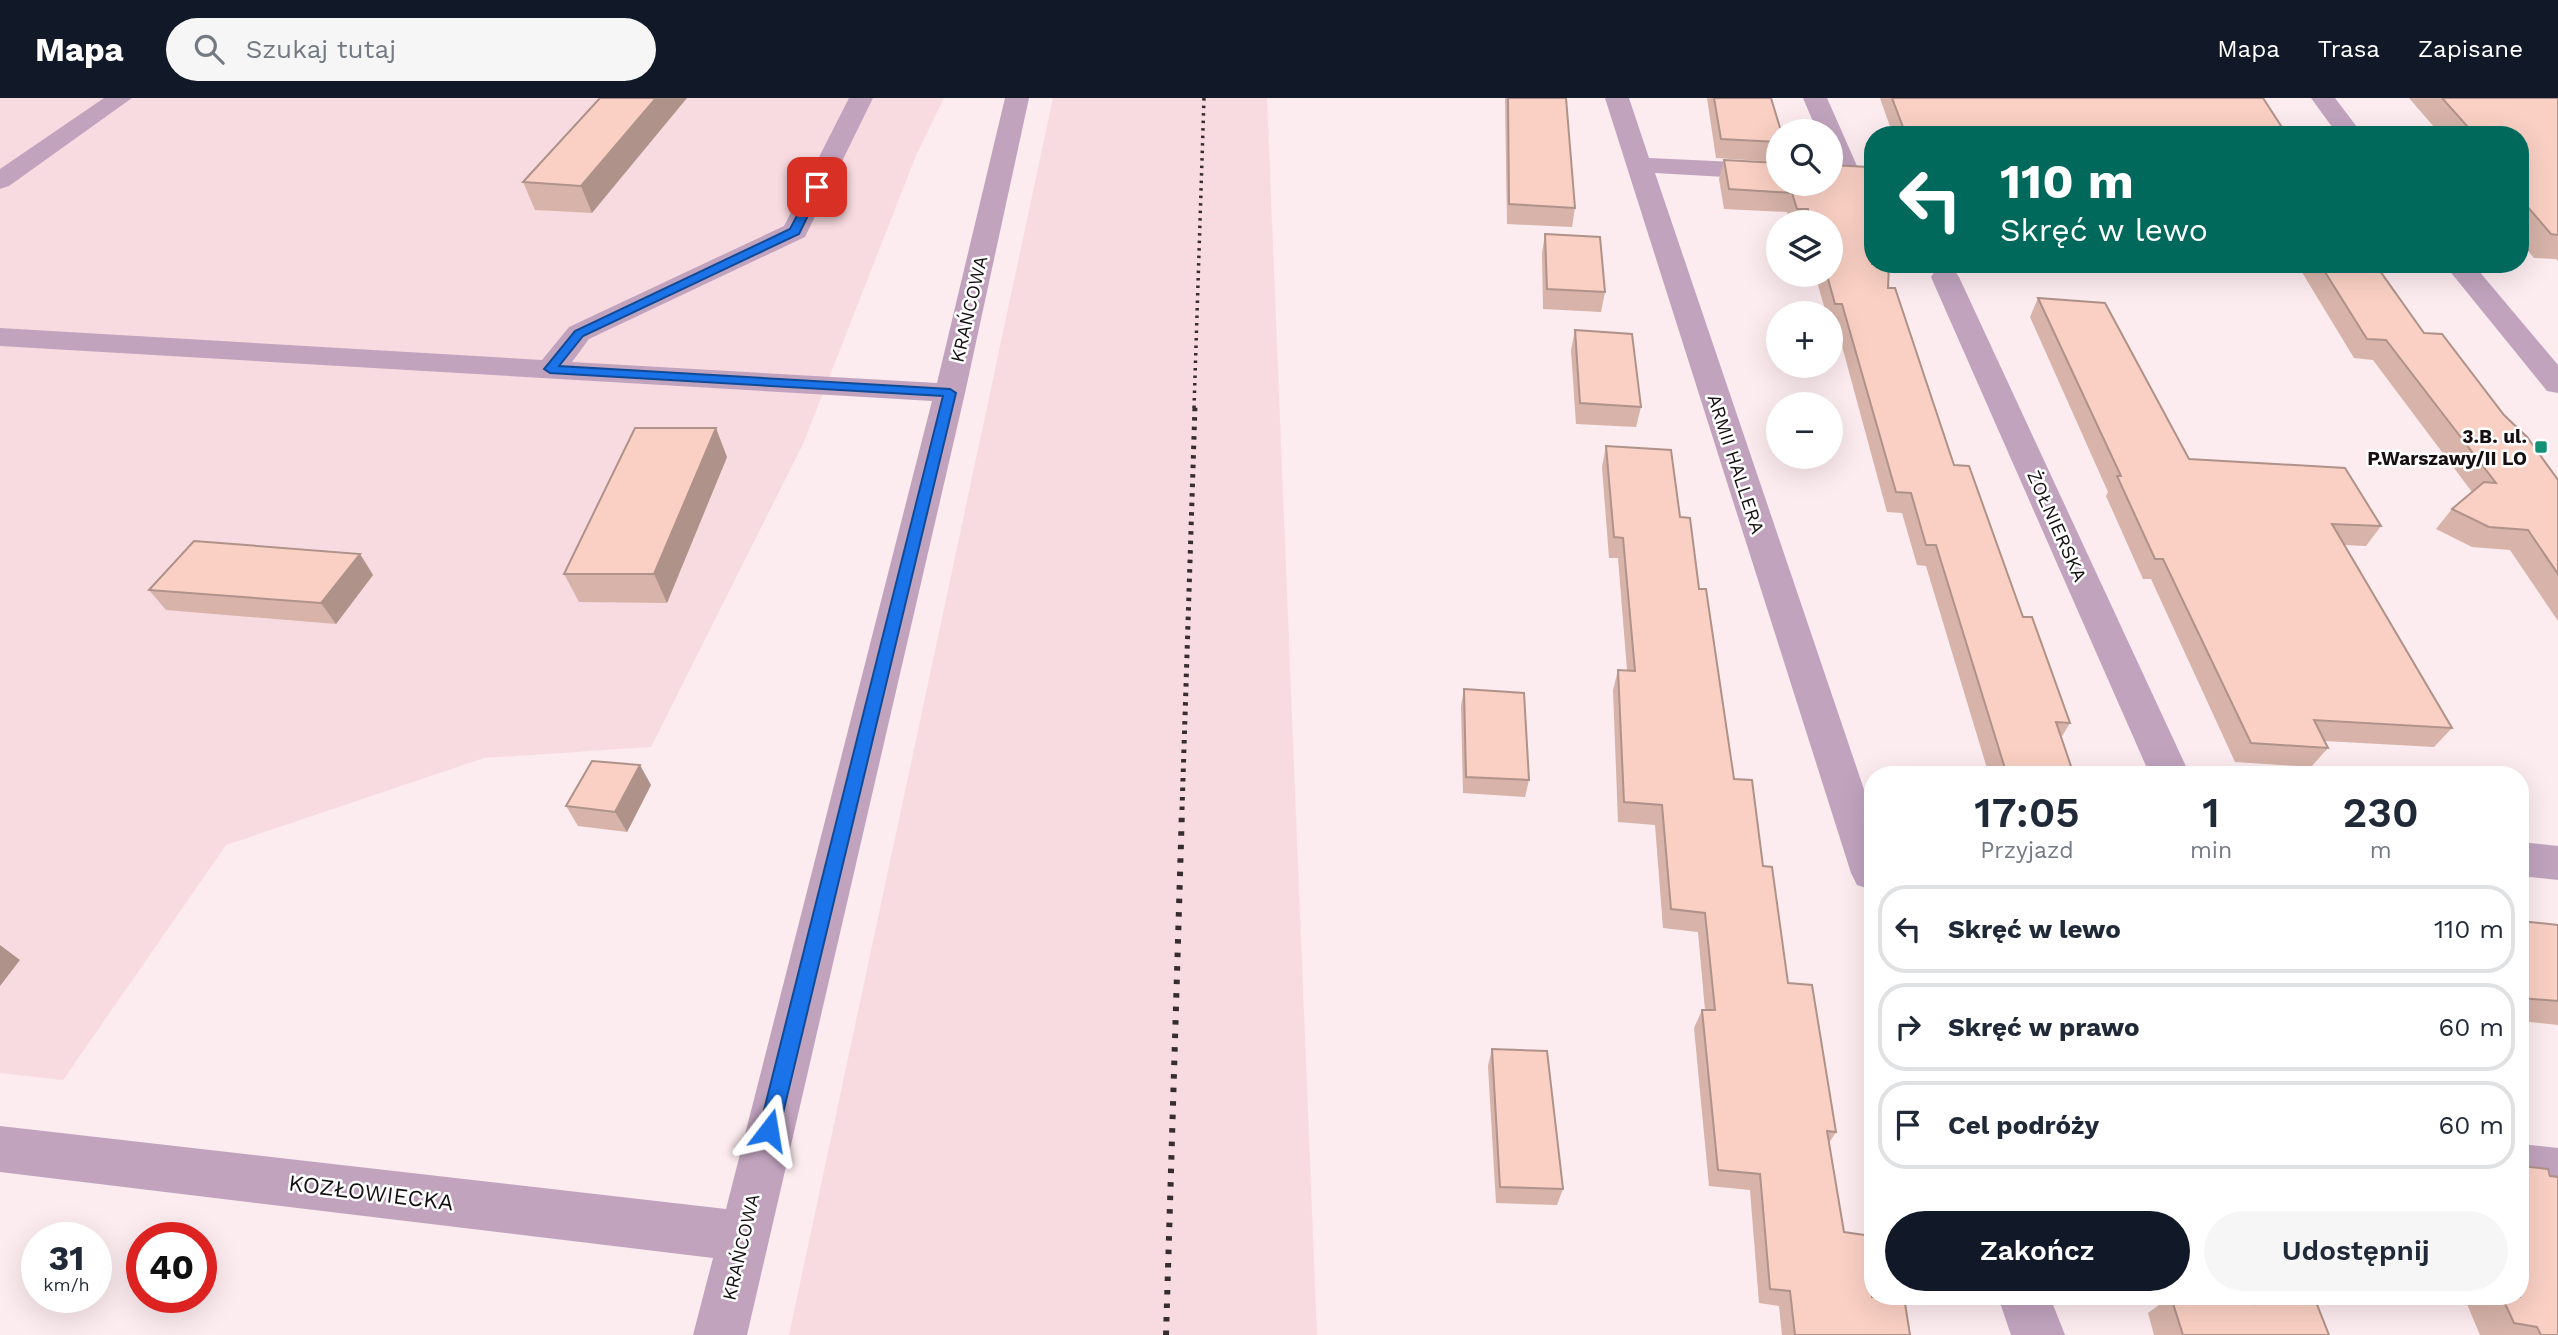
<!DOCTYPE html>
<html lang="pl">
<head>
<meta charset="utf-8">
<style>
  :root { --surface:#fff; --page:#f6f6f7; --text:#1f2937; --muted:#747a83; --line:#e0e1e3; --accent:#111827 }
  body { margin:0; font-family:"Work Sans",sans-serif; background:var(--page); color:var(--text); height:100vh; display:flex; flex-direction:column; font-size:26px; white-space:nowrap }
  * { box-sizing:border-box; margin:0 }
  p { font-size:23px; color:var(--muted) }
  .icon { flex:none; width:38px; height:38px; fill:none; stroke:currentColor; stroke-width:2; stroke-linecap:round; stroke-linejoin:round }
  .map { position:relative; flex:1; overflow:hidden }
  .details { position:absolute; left:1864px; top:668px; width:665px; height:539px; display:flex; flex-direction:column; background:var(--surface); border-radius:28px; box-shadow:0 7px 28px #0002 }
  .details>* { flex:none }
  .banner { position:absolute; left:1864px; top:28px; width:665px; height:147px; border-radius:28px; box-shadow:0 7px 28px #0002; background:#00695c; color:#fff; overflow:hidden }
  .controls { position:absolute; left:1766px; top:21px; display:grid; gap:14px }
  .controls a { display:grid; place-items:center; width:77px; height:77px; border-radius:50%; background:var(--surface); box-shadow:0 7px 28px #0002; font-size:35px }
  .speed { position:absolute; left:21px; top:1124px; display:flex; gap:14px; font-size:35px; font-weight:700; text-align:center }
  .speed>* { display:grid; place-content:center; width:91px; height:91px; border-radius:50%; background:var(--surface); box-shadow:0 7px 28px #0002; line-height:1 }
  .speed small { font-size:18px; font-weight:400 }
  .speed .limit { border:10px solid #d22; background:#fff; color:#111 }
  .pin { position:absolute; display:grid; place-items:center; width:60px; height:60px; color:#fff; margin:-30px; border-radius:14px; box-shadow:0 4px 10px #0006 }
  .me { position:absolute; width:77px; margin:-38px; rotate:14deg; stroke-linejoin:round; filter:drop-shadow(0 0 5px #0008) }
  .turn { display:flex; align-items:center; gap:24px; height:147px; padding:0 21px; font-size:32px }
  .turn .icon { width:91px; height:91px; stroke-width:2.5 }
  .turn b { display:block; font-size:49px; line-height:60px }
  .eta { display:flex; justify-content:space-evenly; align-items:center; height:119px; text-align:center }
  .eta b { font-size:42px; font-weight:600; line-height:49px }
  .action { display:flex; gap:14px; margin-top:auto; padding:14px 21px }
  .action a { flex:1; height:80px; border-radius:42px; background:var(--accent); color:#fff; font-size:28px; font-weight:600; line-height:80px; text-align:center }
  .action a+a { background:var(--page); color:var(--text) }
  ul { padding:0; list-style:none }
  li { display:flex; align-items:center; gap:21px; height:88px; margin:0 14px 10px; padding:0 7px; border:4px solid var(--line); border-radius:28px }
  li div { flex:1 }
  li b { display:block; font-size:26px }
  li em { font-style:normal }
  header { display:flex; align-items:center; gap:42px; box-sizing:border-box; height:98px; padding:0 35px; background:var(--accent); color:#fff }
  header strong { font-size:33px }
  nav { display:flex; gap:38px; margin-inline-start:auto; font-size:24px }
  .search { width:490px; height:63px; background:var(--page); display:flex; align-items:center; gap:18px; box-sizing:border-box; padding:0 24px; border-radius:38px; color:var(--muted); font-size:26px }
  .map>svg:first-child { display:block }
</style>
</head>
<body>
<header>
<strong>Mapa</strong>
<div class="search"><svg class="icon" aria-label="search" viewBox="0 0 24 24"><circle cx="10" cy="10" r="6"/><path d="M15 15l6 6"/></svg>Szukaj tutaj</div>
<nav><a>Mapa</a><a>Trasa</a><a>Zapisane</a></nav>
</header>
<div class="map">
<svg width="2558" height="1237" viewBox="0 0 2558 1237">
  <rect width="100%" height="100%" fill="#fcebef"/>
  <g fill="#f8dbe1">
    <path d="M0 0H944L917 55 803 346 651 649 484 660 226 747 63 982 0 975Z"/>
    <path d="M1053 0H1267L1317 1237H789Z"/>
  </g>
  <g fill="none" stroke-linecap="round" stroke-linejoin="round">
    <g fill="#c1a3be" fill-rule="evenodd">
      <path d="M104 0H132L9 88 0 91V71Z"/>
      <path d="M849 0H873L805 139 589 241 572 264 937 285 1005 0H1029L965 295 747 1237H693L713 1160 0 1074V1028L726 1111 932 303 0 248V230L542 262 569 229 784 128Z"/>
      <path d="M1605 0H1629L1649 60 1778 66V82L1655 75 1872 715V792L1857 787 1851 775Z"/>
      <path d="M1803 0H1827L1861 77 1857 82 1848 85 1839 82C1828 67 1830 51 1830 33H1817Z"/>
      <path d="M2311 0H2335L2363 37H2338Z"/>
      <path d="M2444 166H2473L2558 267V295L2547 293Z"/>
      <path d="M1945 171 1955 173 1959 179 2190 677H2150L1931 179 1935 173Z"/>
      <path d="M2520 744 2558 748V782L2520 778Z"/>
      <path d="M2520 1046 2558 1050V1098L2520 1094Z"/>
      <path d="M1998 1199H2050L2065 1237H2011Z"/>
    </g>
    <path stroke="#352d2f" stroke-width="3.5" stroke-dasharray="2.5 5" stroke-linecap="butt" d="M1194 310 1204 0"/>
    <path stroke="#352d2f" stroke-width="5" stroke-dasharray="3.5 6" stroke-linecap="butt" d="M1182 712 1195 308"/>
    <path stroke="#352d2f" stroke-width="6" stroke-dasharray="4.5 9" stroke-linecap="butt" d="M1166 1237 1182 711"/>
  </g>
  <g fill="#d7b3a9">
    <path d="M600 0 592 115 535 112 523 84Z"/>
    <path d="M1505 0H1566L1575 110 1572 129 1507 126Z"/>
    <path d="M1707 0H1771L1778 33V64L1716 60Z"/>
    <path d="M1880 0H2263L2287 37H1893Z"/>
    <path d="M2409 0H2558V163L2556 161 2534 160 2520 143V37H2441Z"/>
    <path d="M1724 62 1830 86 1888 190 1954 367 2023 519 2070 625 2061 640 2074 677H1989L1926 468 1917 467 1902 415 1887 414 1836 226H1830V215H1826L1815 177H1830V124H1790L1787 114 1724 111 1719 81Z"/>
    <path d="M1545 136 1605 194 1601 214 1543 211 1542 155Z"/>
    <path d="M2297 166H2375L2424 235 2504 317 2558 382V523L2510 452 2472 449 2436 431 2452 411 2472 394 2373 262 2354 260Z"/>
    <path d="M2038 200 2189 361 2381 428 2366 448 2344 447 2452 630 2434 649 2325 643 2328 650 2311 669 2235 664 2151 481H2143L2106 398 2108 394 2030 219Z"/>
    <path d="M1575 232 1641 309 1636 329 1576 326 1571 252Z"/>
    <path d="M1606 348 1680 419 1699 491 1734 681 1763 768 1788 885 1836 1034 1829 1045 1844 1134 1910 1237H1782L1779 1208 1759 1205 1750 1092 1709 1088 1694 930 1702 912H1705L1698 834 1663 830 1655 727 1618 724 1613 592 1618 572H1627L1618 460H1609L1602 369Z"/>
    <path d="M727 359 667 505 579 504 564 476Z"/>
    <path d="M360 456 373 477 336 526 166 512 149 492Z"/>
    <path d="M1464 591 1529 682 1525 699 1463 695 1461 608Z"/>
    <path d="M651 687 627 734 578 728 566 708Z"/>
    <path d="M2520 823 2558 827V927L2520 923Z"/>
    <path d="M1492 951 1563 1091 1557 1107 1496 1105 1488 968Z"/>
    <path d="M2170 1199 2223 1203 2221 1199H2314L2329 1237H2154L2148 1215Z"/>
    <path d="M2464 1199H2520L2558 1237H2480Z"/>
  </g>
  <g fill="#af9289">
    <path d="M656 0H687L592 115 581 88Z"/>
    <path d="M716 330 727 359 667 505 654 476Z"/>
    <path d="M360 456 373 477 336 526 321 505Z"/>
    <path d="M640 667 651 687 627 734 615 714Z"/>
    <path d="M0 847 20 862 0 888Z"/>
  </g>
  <g fill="#fad0c4" stroke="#af9289" stroke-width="2">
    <path d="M600 0H656L581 88 523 84Z"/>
    <path d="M1508 0H1566L1575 110 1509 106Z"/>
    <path d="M1714 0H1771L1781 33H1778V44L1721 41Z"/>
    <path d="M1892 0H2263L2287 37H1906Z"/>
    <path d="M2442 0H2558V137L2551 136 2520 100V37H2475Z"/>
    <path d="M1724 62 1778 65V86H1830V67L1869 69 1872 76V166H1889L1888 190H1895L1954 367 1969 368 2023 519H2032L2070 625 2056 624 2074 677H2007L1936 447H1926L1911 395 1896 394 1842 206H1835L1827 177H1830V124H1811L1808 111H1797L1792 95 1729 91Z"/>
    <path d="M1545 136 1600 139 1605 194 1547 191Z"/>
    <path d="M2320 166H2375L2424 235 2442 236 2504 317 2527 339 2558 382V476L2528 432 2489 429 2452 411 2484 384 2496 385 2386 242 2367 241Z"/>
    <path d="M2038 200 2105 205 2189 361 2345 370 2381 428 2332 426 2452 630 2314 622 2328 650 2251 645 2163 461H2155L2117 378H2121Z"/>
    <path d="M1575 232 1632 236 1641 309 1580 305Z"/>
    <path d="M635 330H716L654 476H564Z"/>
    <path d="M1606 348 1671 352 1680 419 1690 420 1699 491H1706L1734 681 1752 682 1763 768 1772 769 1788 885 1812 887 1836 1034 1827 1033 1844 1134 1872 1138V1199H1904L1910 1237H1795L1790 1193 1770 1191 1760 1076 1718 1072 1702 912H1715L1705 815 1671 811 1662 707 1624 704 1618 572 1635 573 1623 440 1614 439Z"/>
    <path d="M194 443 360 456 321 505 149 492Z"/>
    <path d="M1464 591 1524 595 1529 682 1466 679Z"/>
    <path d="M592 663 640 667 615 714 566 708Z"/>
    <path d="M2520 823 2558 827V903L2520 900Z"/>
    <path d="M1492 951 1547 953 1563 1091 1500 1089Z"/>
    <path d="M2520 1068 2548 1071 2550 1078 2558 1079V1237H2541L2537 1229 2514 1225 2502 1199H2520Z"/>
    <path d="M2171 1199 2254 1206 2251 1199H2314L2329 1237H2183Z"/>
  </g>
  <path fill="#1a73e8" stroke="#114b97" stroke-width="2" d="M817 86 822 89 799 136 583 238 559 268 950 291 956 295 779 1032 776 1039 769 1042 762 1039 759 1032 943 298 550 275 544 271 575 233 790 131 812 89Z"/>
  <rect fill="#139076" stroke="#fff" stroke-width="2.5" x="2534" y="342" width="14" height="14" rx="3.5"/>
  <g text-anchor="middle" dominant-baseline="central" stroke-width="5" stroke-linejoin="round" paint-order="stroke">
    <g font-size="19" fill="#171012" stroke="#fff">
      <text transform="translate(969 211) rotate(-77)">KRAŃCOWA</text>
      <text transform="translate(1736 366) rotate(72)">ARMII HALLERA</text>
      <text transform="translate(2057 428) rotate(66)">ŻOŁNIERSKA</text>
      <text transform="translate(741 1149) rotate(-77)">KRAŃCOWA</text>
    </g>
    <g font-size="19" font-weight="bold" fill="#171012" stroke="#fff" text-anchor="end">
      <text x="2527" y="338">3.B. ul.<tspan x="2527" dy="22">P.Warszawy/II LO</tspan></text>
    </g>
    <g font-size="23" fill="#171012" stroke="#fff">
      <text transform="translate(371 1095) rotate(7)">KOZŁOWIECKA</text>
    </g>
  </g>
</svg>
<div class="controls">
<a><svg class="icon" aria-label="search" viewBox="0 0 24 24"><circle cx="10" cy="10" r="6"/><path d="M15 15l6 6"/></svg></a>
<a><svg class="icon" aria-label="layers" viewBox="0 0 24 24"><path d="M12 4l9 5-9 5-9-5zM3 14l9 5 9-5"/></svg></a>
<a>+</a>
<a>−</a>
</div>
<div class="speed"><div>31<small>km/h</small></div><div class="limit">40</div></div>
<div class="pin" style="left:817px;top:89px;background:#d93025"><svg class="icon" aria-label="arrive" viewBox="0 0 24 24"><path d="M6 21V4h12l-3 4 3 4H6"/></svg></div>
<svg class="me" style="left:769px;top:1032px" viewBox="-20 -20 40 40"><path d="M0-17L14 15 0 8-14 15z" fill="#1a73e8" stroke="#fff" stroke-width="4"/></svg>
<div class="banner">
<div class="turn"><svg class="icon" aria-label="left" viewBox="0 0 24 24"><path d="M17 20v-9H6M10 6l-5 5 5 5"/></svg><div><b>110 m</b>Skręć w lewo</div></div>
</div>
<section class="details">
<div class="eta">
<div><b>17:05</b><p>Przyjazd</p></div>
<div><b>1</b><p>min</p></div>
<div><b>230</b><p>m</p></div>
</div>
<ul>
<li><svg class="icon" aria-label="left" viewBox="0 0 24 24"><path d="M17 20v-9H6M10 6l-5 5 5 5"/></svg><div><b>Skręć w lewo</b></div><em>110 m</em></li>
<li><svg class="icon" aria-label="right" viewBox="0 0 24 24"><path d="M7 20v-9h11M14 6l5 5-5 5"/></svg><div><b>Skręć w prawo</b></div><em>60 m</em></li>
<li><svg class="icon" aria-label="arrive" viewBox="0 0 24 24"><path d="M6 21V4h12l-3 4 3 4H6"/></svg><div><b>Cel podróży</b></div><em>60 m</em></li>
</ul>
<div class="action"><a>Zakończ</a><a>Udostępnij</a></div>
</section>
</div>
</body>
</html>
